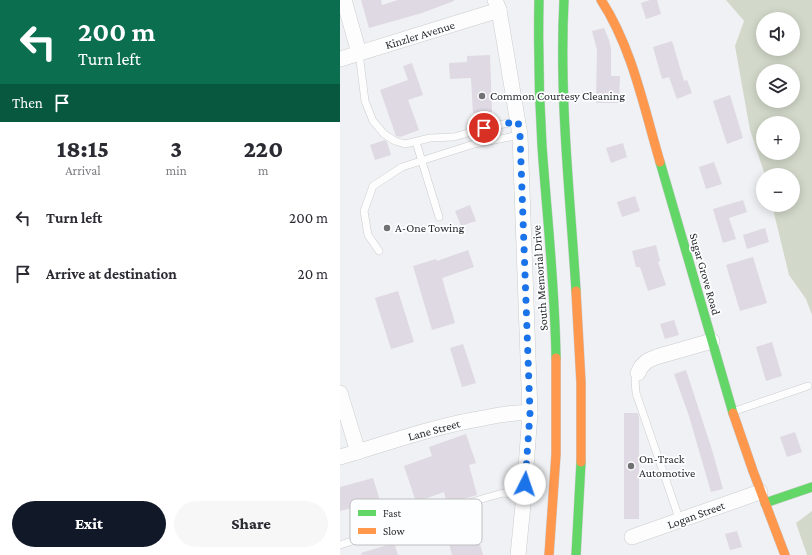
<!DOCTYPE html>
<html lang="en">
<head>
<meta charset="utf-8">
<style>
  :root { --surface:#fff; --page:#f7f7f7; --text:#2b2b33; --muted:#7c7c81; --accent:#111827 }
  body { margin:0; font-family:"Crimson Pro",serif; background:var(--page); color:var(--text); height:100vh; display:flex; flex-direction:column; font-size:15px; white-space:nowrap }
  * { box-sizing:border-box; margin:0 }
  p { font-size:13px; color:var(--muted) }
  .icon { flex:none; width:22px; height:22px; fill:none; stroke:currentColor; stroke-width:2; stroke-linecap:round; stroke-linejoin:round }
  .map { position:relative; flex:1; overflow:hidden }
  .sheet { display:flex; flex-direction:column; background:var(--surface); width:340px }
  .sheet>* { flex:none }
  .guide { background:#0b6e4f; color:#fff; overflow:hidden }
  .tools { position:absolute; left:416px; top:12px; display:grid; gap:8px }
  .tools a { display:grid; place-items:center; width:44px; height:44px; border-radius:50%; background:var(--surface); box-shadow:0 2px 10px #0003; font-size:20px }
  .pin { position:absolute; display:grid; place-items:center; width:34px; height:34px; color:#fff; margin:-17px; border:2px solid #fff; border-radius:50%; box-shadow:0 1px 4px #0007 }
  .me { position:absolute; width:44px; margin:-22px; rotate:4deg; stroke-linejoin:round; filter:drop-shadow(0 0 3px #0008) }
  .turn { display:flex; align-items:center; gap:14px; height:84px; padding:0 12px; font-size:18px }
  .turn .icon { width:52px; height:52px; stroke-width:2.5 }
  .turn b { display:block; font-size:28px; line-height:34px }
  .then { display:flex; align-items:center; height:38px; padding:0 12px; background:#0003; gap:8px; font-size:15px }
  .eta { display:flex; justify-content:space-evenly; align-items:center; height:68px; text-align:center }
  .eta b { font-size:24px; font-weight:800; line-height:28px }
  .cta { display:flex; gap:8px; margin-top:auto; padding:8px 12px }
  .cta a { flex:1; height:46px; border-radius:24px; background:var(--accent); color:#fff; font-size:16px; font-weight:800; line-height:46px; text-align:center }
  .cta a+a { background:var(--page); color:var(--text) }
  ul { padding:0; list-style:none }
  li { display:flex; align-items:center; gap:12px; height:56px; padding:0 12px }
  li div { flex:1 }
  li b { display:block; font-size:15px }
  li em { font-style:normal }
  main { display:flex; flex:1; min-height:0 }
  .map>svg:first-child { display:block }
</style>
</head>
<body>
<main>
<section class="sheet">
<div class="guide">
<div class="turn"><svg class="icon" aria-label="left" viewBox="0 0 24 24"><path d="M17 20v-9H6M10 6l-5 5 5 5"/></svg><div><b>200 m</b>Turn left</div></div>
<div class="then">Then<svg class="icon" aria-label="arrive" viewBox="0 0 24 24"><path d="M6 21V4h12l-3 4 3 4H6"/></svg></div>
</div>
<div class="eta">
<div><b>18:15</b><p>Arrival</p></div>
<div><b>3</b><p>min</p></div>
<div><b>220</b><p>m</p></div>
</div>
<ul>
<li><svg class="icon" aria-label="left" viewBox="0 0 24 24"><path d="M17 20v-9H6M10 6l-5 5 5 5"/></svg><div><b>Turn left</b></div><em>200 m</em></li>
<li><svg class="icon" aria-label="arrive" viewBox="0 0 24 24"><path d="M6 21V4h12l-3 4 3 4H6"/></svg><div><b>Arrive at destination</b></div><em>20 m</em></li>
</ul>
<div class="cta"><a>Exit</a><a>Share</a></div>
</section>
<div class="map">
<svg width="472" height="555" viewBox="0 0 472 555">
  <rect width="100%" height="100%" fill="#f0f1f4"/>
  <g fill="#d2d9ca" fill-rule="evenodd">
    <path d="M386 0H472V315L466 299 449 275 432 205H453V175H425L410 130 395 46 404 21ZM423 19H453V49H423ZM423 71H453V101H423ZM423 123H453V153H423Z"/>
    <path d="M472 511V555H467L456 523Z"/>
  </g>
  <g fill="#ded9e2">
    <path d="M21 0H41L42 5 58 0H114V1L82 13 29 28Z"/>
    <path d="M310 0H317L321 14 306 19 301 3Z"/>
    <path d="M264 28 269 40 271 49V76H280L279 103H256L257 50 252 31Z"/>
    <path d="M332 41 344 81 347 80 352 93 337 99 329 77 322 79 313 47Z"/>
    <path d="M150 55 152 112 133 113 131 78 110 79 109 63 127 62V56Z"/>
    <path d="M72 63 83 95 68 100 79 130 60 137 56 136 40 90 68 80 63 66Z"/>
    <path d="M390 95 403 138 387 144 373 101Z"/>
    <path d="M45 140 47 142 51 155 35 160 30 145Z"/>
    <path d="M283 143 287 157 271 163 266 148Z"/>
    <path d="M374 162 382 184 366 189 359 167Z"/>
    <path d="M295 196 300 211 282 217 277 202Z"/>
    <path d="M403 200 407 212 389 218 396 239 383 243 373 209Z"/>
    <path d="M130 205 136 221 121 226 115 211Z"/>
    <path d="M425 228 429 242 407 249 403 235Z"/>
    <path d="M316 245 320 261 318 262 326 285 308 291 300 267H296L292 251Z"/>
    <path d="M128 250 134 267 102 278 115 323 92 330 73 266 96 259 97 261Z"/>
    <path d="M413 257 427 303 400 311 386 265Z"/>
    <path d="M58 291 74 342 51 349 35 298Z"/>
    <path d="M334 320 339 335 325 339 320 324Z"/>
    <path d="M432 342 442 376 426 381 416 347Z"/>
    <path d="M123 344 136 383 122 387 110 348Z"/>
    <path d="M346 370 372 450 383 489 371 492 349 416 334 374Z"/>
    <path d="M284 413H298L299 418V519H284Z"/>
    <path d="M455 432 462 452 447 457 440 437Z"/>
    <path d="M126 434 136 463 129 465 137 495 107 504 104 492 76 502 64 466 92 456 89 447Z"/>
    <path d="M33 478 40 501 17 508 16 507 0 511V487Z"/>
    <path d="M134 522 143 555H112L105 529Z"/>
    <path d="M397 531 402 547 390 550 385 534Z"/>
    <path d="M54 543 58 555H22L21 553Z"/>
  </g>
  <g fill="none" stroke-linecap="round" stroke-linejoin="round">
    <defs>
      <g id="lane">
        <path d="M19 53 25 101 33 121 44 134 55 141 65 144 90 138 114 137 145 128 178 121"/>
        <path d="M76 142 99 217"/>
        <path d="M39 251 28 235 24 211 33 186 62 167 134 144 180 135"/>
        <path d="M298 373 295 380 296 393 340 521"/>
        <path d="M395 411 468 386"/>
        <path d="M0 545 145 498 163 493 184 495"/>
      </g>
      <g id="street">
        <path d="M4 0 19 53"/>
        <path d="M155 0 159 10 180 135 190 413 184 495 178 555"/>
        <path d="M0 59 159 10"/>
        <path d="M298 373 301 367 307 361 316 357 372 341"/>
        <path d="M0 393 18 452"/>
        <path d="M0 457C48 443 95 426 144 418 159 415 174 412 190 413"/>
        <path d="M292 537 420 492"/>
      </g>
      <g id="fast">
        <path d="M199 0C198 49 199 97 202 146 207 216 215 287 216 358"/>
        <path d="M224 0C219 97 230 194 236 291"/>
        <path d="M320 162 393 413"/>
        <path d="M425 503 472 487"/>
        <path d="M236 555 241 462"/>
      </g>
      <g id="slow">
        <path d="M261 0C292 47 304 108 320 162"/>
        <path d="M236 291 241 383V462"/>
        <path d="M393 413 413 471 445 555"/>
        <path d="M209 555 216 454V358"/>
      </g>
    </defs>
    <use href="#lane" stroke="#cbccce" stroke-width="8"/>
    <use href="#street" stroke="#cbccce" stroke-width="16"/>
    <use href="#fast" stroke="#cbccce" stroke-width="10"/>
    <use href="#slow" stroke="#cbccce" stroke-width="10"/>
    <use href="#lane" stroke="#fdfdfd" stroke-width="7"/>
    <use href="#street" stroke="#fdfdfd" stroke-width="15"/>
    <use href="#fast" stroke="#63d668" stroke-width="9"/>
    <use href="#slow" stroke="#ff974d" stroke-width="9"/>
  </g>
  <g fill="none" stroke-linecap="round" stroke-linejoin="round">
    <path stroke="#1a73e8" stroke-width="7" stroke-dasharray="0 12.6" d="M144 128 178 121 180 135 190 413 185 484"/>
  </g>
  <g fill="#707173" stroke="#fdfeff" stroke-width="1.5">
    <circle cx="142" cy="96" r="4"/>
    <circle cx="47" cy="228" r="4"/>
    <circle cx="291" cy="466" r="4"/>
  </g>
  <g text-anchor="middle" dominant-baseline="central" stroke-width="3.5" stroke-linejoin="round" paint-order="stroke">
    <g font-size="12" fill="#2b2c2e" stroke="#fdfeff">
      <text transform="translate(80 35) rotate(-17)">Kinzler Avenue</text>
      <text transform="translate(365 274) rotate(74)">Sugar Grove Road</text>
      <text transform="translate(200 278) rotate(-94)">South Memorial Drive</text>
      <text transform="translate(94 430) rotate(-15)">Lane Street</text>
      <text transform="translate(356 515) rotate(-20)">Logan Street</text>
    </g>
    <g font-size="12" fill="#2b2c2e" stroke="#fdfeff" text-anchor="start">
      <text x="150" y="96">Common Courtesy Cleaning</text>
      <text x="55" y="228">A-One Towing</text>
      <text x="299" y="459">On-Track<tspan x="299" dy="14">Automotive</tspan></text>
    </g>
  </g>
  <rect x="10" y="499" width="132" height="46" rx="6" fill="#fdfeff" stroke="#bebfc0" stroke-width="1"/>
  <rect x="18" y="510" width="18" height="6" fill="#63d668"/>
  <rect x="18" y="528" width="18" height="6" fill="#ff974d"/>
  <g font-size="11" fill="#2b2c2e">
    <text x="43" y="517">Fast</text>
    <text x="43" y="535">Slow</text>
  </g>
</svg>
<div class="tools">
<a><svg class="icon" aria-label="sound" viewBox="0 0 24 24"><path d="M4 9h4l5-4v14l-5-4H4zM17 9q2 3 0 6"/></svg></a>
<a><svg class="icon" aria-label="layers" viewBox="0 0 24 24"><path d="M12 4l9 5-9 5-9-5zM3 14l9 5 9-5"/></svg></a>
<a>+</a>
<a>−</a>
</div>
<div class="pin" style="left:144px;top:128px;background:#d93025"><svg class="icon" aria-label="arrive" viewBox="0 0 24 24"><path d="M6 21V4h12l-3 4 3 4H6"/></svg></div>
<svg class="me" style="left:185px;top:484px" viewBox="-20 -20 40 40"><circle r="19" fill="#fff"/><path d="M0-13L10 11 0 6-10 11z" fill="#1a73e8"/></svg>
</div>
</main>
</body>
</html>
